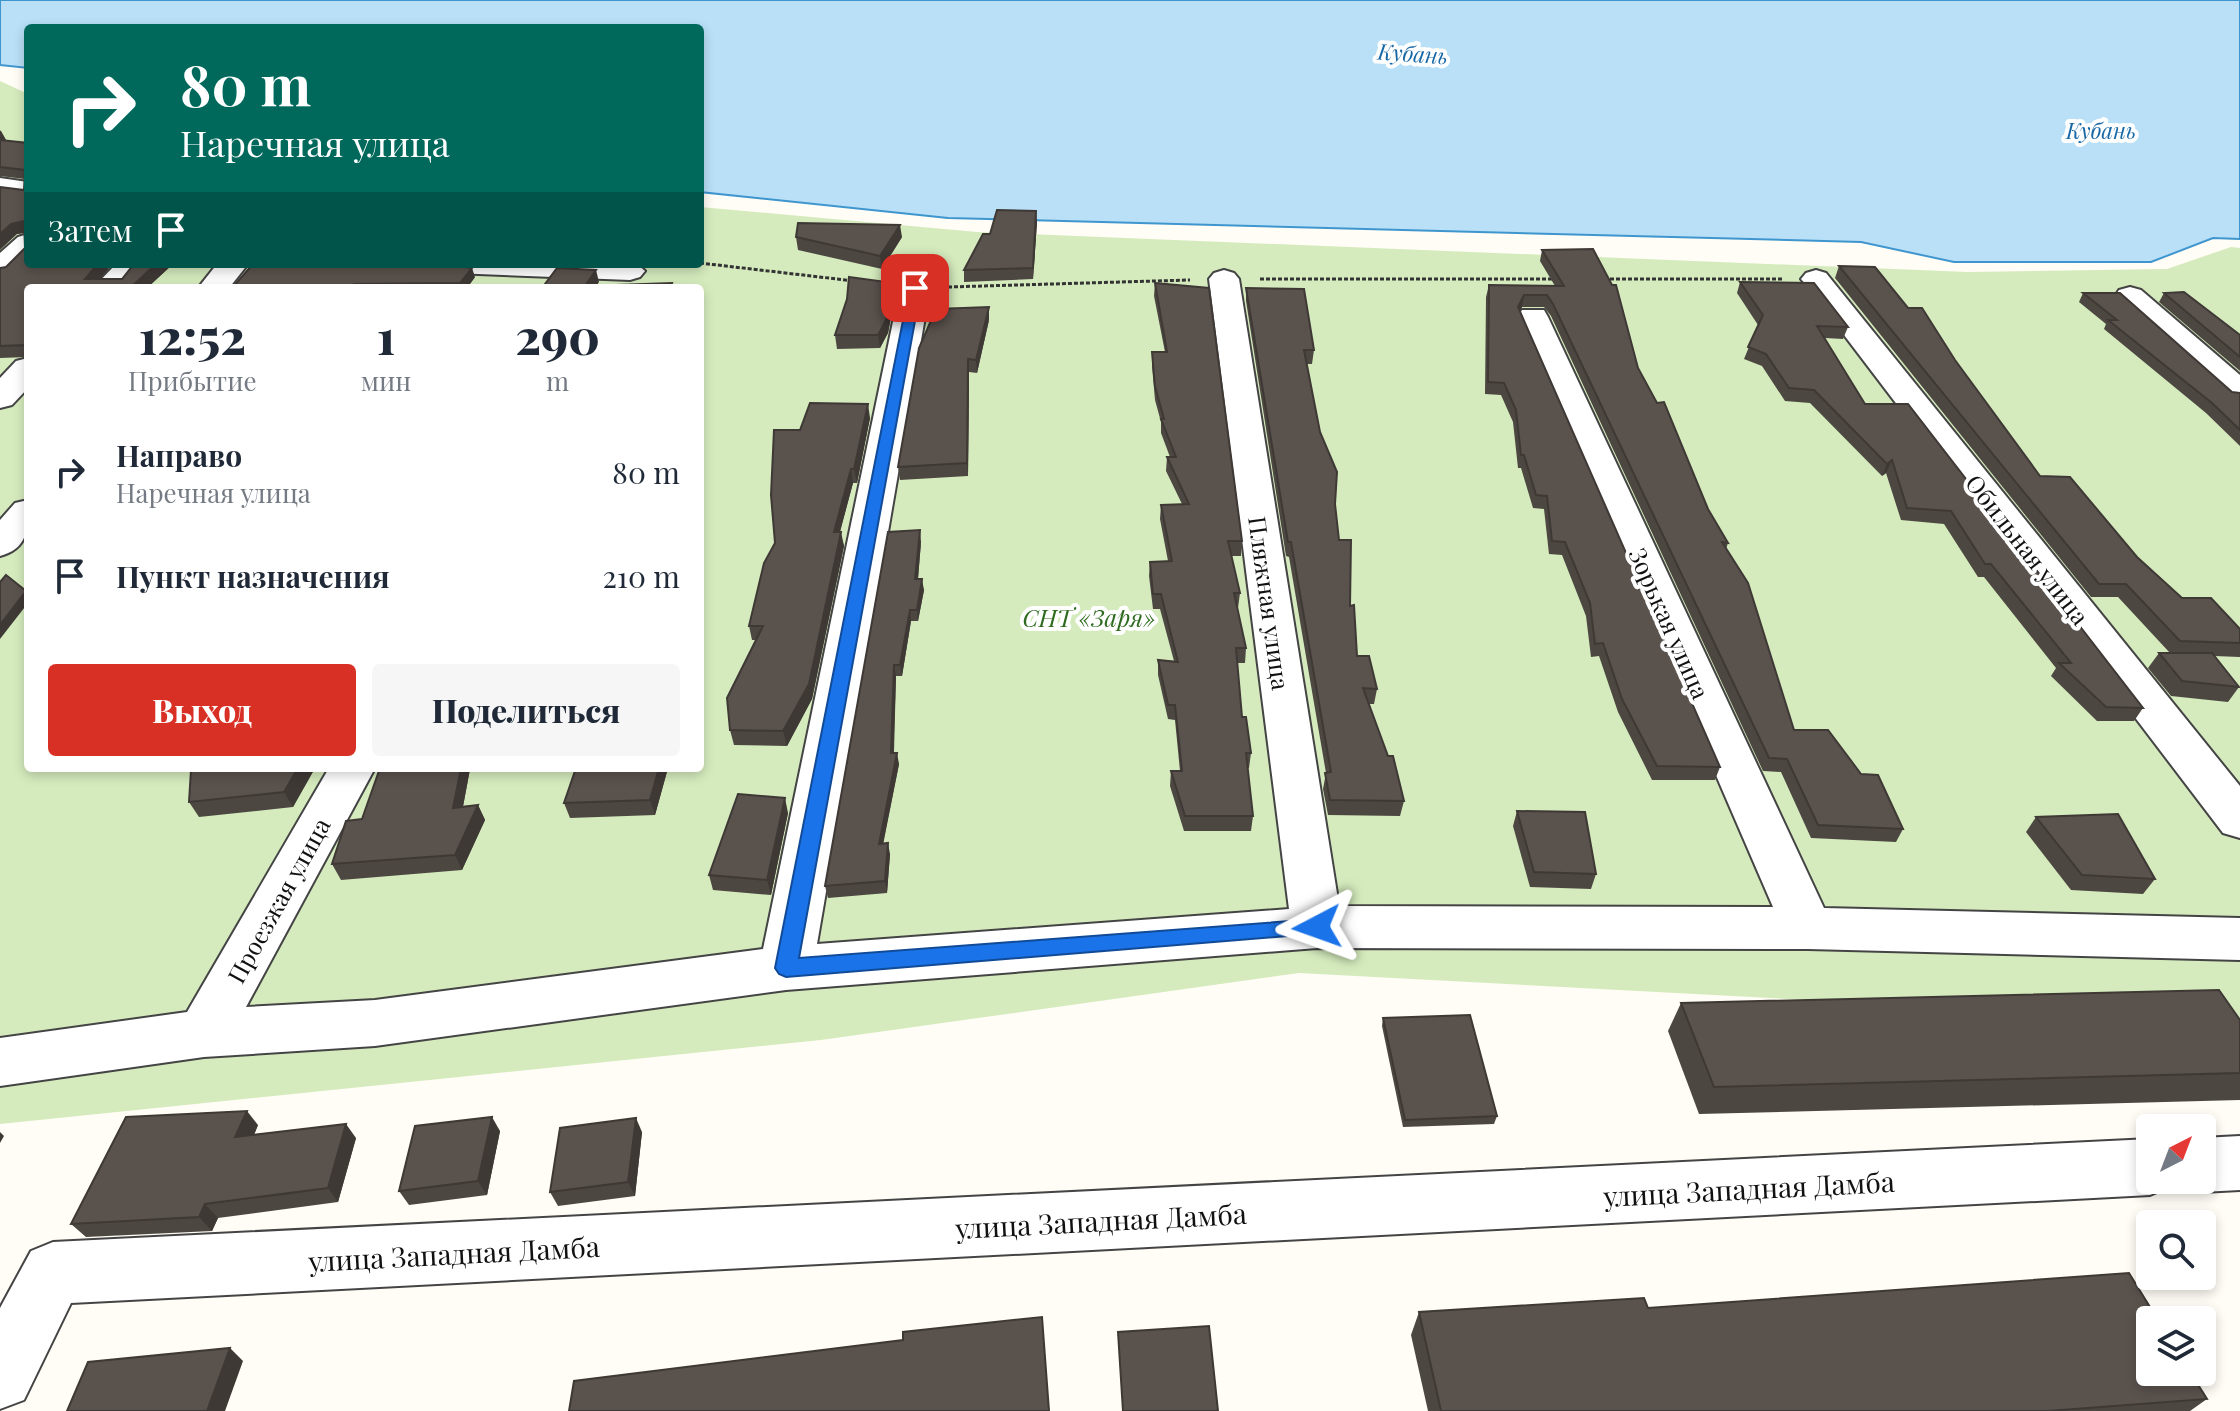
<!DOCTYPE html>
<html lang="ru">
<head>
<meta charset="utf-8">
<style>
  :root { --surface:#fff; --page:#f6f6f7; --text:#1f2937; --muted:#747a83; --accent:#d93025 }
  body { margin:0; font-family:"Playfair Display",serif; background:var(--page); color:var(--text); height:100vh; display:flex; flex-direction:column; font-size:30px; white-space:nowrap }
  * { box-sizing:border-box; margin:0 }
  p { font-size:26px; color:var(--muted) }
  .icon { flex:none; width:44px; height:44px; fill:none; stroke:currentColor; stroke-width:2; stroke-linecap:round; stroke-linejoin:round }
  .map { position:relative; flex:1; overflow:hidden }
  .sheet { position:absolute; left:24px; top:284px; width:680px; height:488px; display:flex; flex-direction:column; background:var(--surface); border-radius:8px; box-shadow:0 4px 12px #0003 }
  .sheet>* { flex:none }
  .guide { position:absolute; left:24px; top:24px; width:680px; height:244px; border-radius:8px; box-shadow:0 4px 12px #0003; background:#00695c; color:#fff; overflow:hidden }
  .needle { width:52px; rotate:42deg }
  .tools { position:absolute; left:2136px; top:1114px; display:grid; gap:16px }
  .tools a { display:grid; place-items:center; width:80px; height:80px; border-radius:8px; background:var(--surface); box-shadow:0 4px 12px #0003; font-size:40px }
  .pin { position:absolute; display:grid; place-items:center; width:68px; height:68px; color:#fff; margin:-34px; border-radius:16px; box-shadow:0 4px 12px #0006 }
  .me { position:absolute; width:88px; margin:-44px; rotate:266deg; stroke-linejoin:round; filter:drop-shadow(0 0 6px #0008) }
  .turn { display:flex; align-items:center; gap:28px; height:168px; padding:0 24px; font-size:36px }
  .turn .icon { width:104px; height:104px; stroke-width:2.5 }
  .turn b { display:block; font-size:56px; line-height:68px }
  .then { display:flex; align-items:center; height:76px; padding:0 24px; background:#0003; gap:16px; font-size:30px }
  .eta { display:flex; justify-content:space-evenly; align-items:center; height:136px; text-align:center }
  .eta b { font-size:48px; font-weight:800; line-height:56px }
  .button { display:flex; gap:16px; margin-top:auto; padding:16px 24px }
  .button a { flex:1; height:92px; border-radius:8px; background:var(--accent); color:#fff; font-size:32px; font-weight:800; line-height:92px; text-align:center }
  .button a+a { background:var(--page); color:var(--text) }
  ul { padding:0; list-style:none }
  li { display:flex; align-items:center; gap:24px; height:104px; padding:0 24px }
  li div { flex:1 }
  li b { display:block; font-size:30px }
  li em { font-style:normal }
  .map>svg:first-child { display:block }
</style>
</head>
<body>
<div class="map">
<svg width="2240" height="1411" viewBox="0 0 2240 1411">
  <rect width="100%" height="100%" fill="#fffdf5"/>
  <path fill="#d5ebbd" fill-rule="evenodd" d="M0 81 28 94V264H700V207L977 232 1968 272 2167 269 2231 247 2240 248V1023L1299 973 821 1040 0 1124ZM28 288H700V768H28Z"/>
  <path fill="#b9e0f7" stroke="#3f96cf" stroke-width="2" d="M0 0H2240V239L2213 238 2151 262H1954L1861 242 948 218 700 192V28H28V68L0 65Z"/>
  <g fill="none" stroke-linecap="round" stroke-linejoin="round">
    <defs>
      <g id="street">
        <path d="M0 178 28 182V198L0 194Z"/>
        <path d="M28 234V258L10 275 0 278V253L18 237Z"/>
        <path d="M116 264H148L125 288H93Z"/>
        <path d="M217 264H248L229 288H198Z"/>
        <path d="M438 264H637L645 271 640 277 630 280 453 273 443 270Z"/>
        <path d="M1224 270 1234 273 1239 279 1339 906 1773 907 1518 317 1522 310H1544L1548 317 1824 908 2240 918V960L1808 949 1317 948 786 990 375 1046 204 1057 0 1086V1038L187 1012 329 768H375L246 1007 375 1000 763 949 900 288 904 282H926L930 288 817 944 1289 909 1209 279 1214 273Z"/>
        <path d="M1816 270 1826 273 2240 786V838L2223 833 1806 285 1801 279 1806 273Z"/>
        <path d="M2130 287 2141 290 2240 375V402L2228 399 2119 302 2115 296 2119 290Z"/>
        <path d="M28 358V388L12 405 0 408V378L16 361Z"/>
        <path d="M28 500C28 526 30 548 0 556V520L15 503Z"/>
        <path d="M2240 1136V1190L2202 1192 2181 1184 2179 1180H2202V1138Z"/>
        <path d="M2150 1139V1180H2174L2171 1186 2150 1195 71 1303 24 1400 0 1409V1308L31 1251 53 1242Z"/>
      </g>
    </defs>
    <use href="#street" stroke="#444" stroke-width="4"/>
    <g stroke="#333" stroke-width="3" stroke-dasharray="4 2" stroke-linecap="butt">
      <path d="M700 263 854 281"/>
      <path d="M1260 279H1554"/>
      <path d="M1604 279H1782"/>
      <path d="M948 287 1190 280"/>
    </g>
    <use href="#street" fill="#fff" fill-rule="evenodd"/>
  </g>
  <g fill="#4d4742">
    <path d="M0 130 6 140 112 264 100 279H122L134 264H173L147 288H28V357L0 358V268L6 267 25 248V233L17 234 24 190 25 179 0 176Z"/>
    <path d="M1037 222 1033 279 964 282V270Z"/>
    <path d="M796 237H902L882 269 798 250Z"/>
    <path d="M1542 250 1638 368 1708 509 1728 543 1726 549 1794 730 1903 829 1896 842 1811 838 1781 772 1763 771 1551 316 1544 307H1522L1520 311 1720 767 1715 780H1652L1618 712 1599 656 1591 657 1586 616 1562 555 1549 554 1544 509 1533 508 1521 468H1518L1513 422 1501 395 1485 394 1486 297 1489 285 1555 286 1540 261Z"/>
    <path d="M1839 266 1908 308 1955 360 2040 476 2137 557 2182 598 2240 629V657L2214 656 2239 687 2228 702 2171 696 2148 668 2159 653H2170L2118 597H2091L1835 278Z"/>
    <path d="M475 277 467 288H232Z"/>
    <path d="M1740 282 1848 327 1843 339 1825 338 1865 404 2143 708 2134 721H2097L2051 676 2056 668 1984 577H1978L1944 524 1901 520 1886 473 1882 476 1810 403 1785 401 1762 366 1744 359 1758 325 1737 293Z"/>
    <path d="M1155 283 1242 541 1241 556H1231L1240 593 1238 608H1237L1246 648 1245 663H1237L1242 717 1251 753 1249 768H1248L1253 816 1251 831H1184L1170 786 1171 771H1180L1175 720 1168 719 1158 675V660L1174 661 1160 609H1153L1149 576 1150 562 1168 561 1160 519 1161 505 1182 504 1166 471 1167 457H1170L1161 433V422L1155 400 1152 366V352H1165L1154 296Z"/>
    <path d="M1246 288 1314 350 1312 364H1306L1335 504 1339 540 1350 606 1357 656 1377 689 1374 704H1369L1404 801 1400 816 1328 815 1323 789 1326 773 1289 557 1286 556 1246 301Z"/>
    <path d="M2083 293 2232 392 2240 393V446L2206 413 2104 329 2106 324 2079 302Z"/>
    <path d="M2164 293 2240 335V371L2159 302Z"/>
    <path d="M895 296 888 333 880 348 837 349 835 335Z"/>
    <path d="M989 320 977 373 969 372 968 476 900 480 898 467Z"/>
    <path d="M870 418 857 483H853L840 532 844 546 812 699 787 746 734 745 730 730 756 640H752L749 626 775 543 800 430Z"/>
    <path d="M921 542 918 579 924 590 918 621H911L902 676H896L894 753 899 764 883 843 890 854 887 893 828 898 825 886Z"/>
    <path d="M315 768 293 807 199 817 189 802Z"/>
    <path d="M668 768 655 815 570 818 564 803Z"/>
    <path d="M470 769 463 806 478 805 485 820 462 870 341 880 332 864 362 819Z"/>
    <path d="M1517 811 1596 874 1591 889 1530 887 1513 826Z"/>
    <path d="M788 813 771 895 713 890 709 875Z"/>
    <path d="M2036 817 2155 879 2143 894 2071 890 2026 832Z"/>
    <path d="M1681 1003 2240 1073V1100L1699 1114 1668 1031Z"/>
    <path d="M1383 1018 1497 1116 1494 1124 1403 1127 1382 1026Z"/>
    <path d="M258 1125 254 1135 356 1138 338 1202 218 1218 212 1231 86 1237 71 1224Z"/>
    <path d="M500 1131 487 1195 409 1205 399 1191Z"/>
    <path d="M642 1132 635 1196 558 1206 550 1192Z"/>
    <path d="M1648 1308 2207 1399 2190 1411H1428L1411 1335 1419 1312Z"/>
  </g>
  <g fill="#3f3936">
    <path d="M0 131H1L6 140 0 143Z"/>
    <path d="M1036 211 1037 222 1033 279V268Z"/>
    <path d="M24 221 28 232 17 234 0 250V234L11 224Z"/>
    <path d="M900 225 902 237 882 269 880 256Z"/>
    <path d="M98 264H112L93 288 85 279Z"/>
    <path d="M156 264H173L147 288H130Z"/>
    <path d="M472 268 475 277 467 288H462L460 283Z"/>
    <path d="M596 270 599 282 595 288 585 286Z"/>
    <path d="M894 283 895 296 888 333 880 348 878 335Z"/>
    <path d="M1524 295 1522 307 1515 318 1518 307Z"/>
    <path d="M989 307V320L977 373 976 360Z"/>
    <path d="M968 359 969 372 968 476 967 463Z"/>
    <path d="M868 404 870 418 857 483 854 469Z"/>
    <path d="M1892 460 1886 473 1882 476 1887 464Z"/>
    <path d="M851 469 853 483 836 546 834 532Z"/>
    <path d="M920 530 921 542 917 590 915 579Z"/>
    <path d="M841 532 844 546 812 699 787 746 783 731Z"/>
    <path d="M922 579 924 590 918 621 917 610Z"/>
    <path d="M26 591 28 594V603L0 639V625Z"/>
    <path d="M910 610 911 621 902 676 900 665Z"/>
    <path d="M894 665 896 676 893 765 891 753Z"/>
    <path d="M897 753 899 764 881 855 879 844Z"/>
    <path d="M298 768H315L293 807 284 792Z"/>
    <path d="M461 768 470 769 460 823 453 808Z"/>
    <path d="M659 768H668L655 815 650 800Z"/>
    <path d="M785 798 788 813 771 895 767 880Z"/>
    <path d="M478 805 485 820 462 870 455 855Z"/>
    <path d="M888 843 890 854 887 893 885 881Z"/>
    <path d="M247 1111 258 1125 247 1151 235 1137Z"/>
    <path d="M492 1117 500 1131 487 1195 478 1181Z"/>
    <path d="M636 1118 642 1132 635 1196 628 1182Z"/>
    <path d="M346 1124 356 1138 338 1202 328 1188Z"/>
    <path d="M0 1132 4 1136 0 1143Z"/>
    <path d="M205 1204 218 1218 212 1231 199 1217Z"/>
    <path d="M230 1348 243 1361 225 1411H207Z"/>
  </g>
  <g fill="#5a524d" stroke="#3f3936" stroke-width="2">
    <path d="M0 140 28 143V264H98L85 279H122L134 264H156L130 288H28V345L0 346V268L6 267 25 248 24 221 11 224 0 234V187L24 190 25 170 0 167Z"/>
    <path d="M997 210 1036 211 1033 268 964 270 983 234H990Z"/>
    <path d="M798 223 900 225 880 256 796 237Z"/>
    <path d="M1593 249 1612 285H1616L1638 368 1657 403 1664 402 1708 509 1728 543 1722 542 1748 583 1794 730H1828L1861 774 1878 775 1903 829 1818 825 1787 759 1769 758 1553 304 1547 295H1524L1518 307 1720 767 1657 766 1622 699 1603 643 1595 644 1590 603 1565 542 1552 541 1547 496 1536 495 1524 455H1521L1516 410 1504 383 1488 382 1489 285 1564 286 1542 250Z"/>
    <path d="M253 264H439L472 268 460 283 354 284 350 288H232Z"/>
    <path d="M1839 266 1875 267 1908 308H1922L1955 360 2040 476 2070 477 2137 557 2182 598H2211L2240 629V643L2180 641 2126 584H2099Z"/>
    <path d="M557 268 596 270 585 286 672 283 670 288H542Z"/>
    <path d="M849 277 894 283 886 320 878 335H835L847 299Z"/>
    <path d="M1740 282 1814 283 1848 327 1817 326 1865 404H1908L2143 708 2106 707 2059 663H2071L1991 564H1985L1951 511 1907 508 1892 460 1887 464 1814 390 1789 388 1766 354 1748 347 1763 315Z"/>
    <path d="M1155 283 1209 288 1242 541H1228L1240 593H1234L1246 648H1236L1242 717H1246L1251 753H1246L1253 816H1185L1171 771H1182L1175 705H1168L1158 660 1178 662 1161 594H1153L1150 562 1172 561 1161 505 1189 504 1167 457H1176L1161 419H1164L1155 386 1152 352H1167Z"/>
    <path d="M1246 288 1304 289 1314 350H1304L1320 432 1337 472 1335 504 1339 540H1351L1350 606 1354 605 1357 656H1369L1377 689 1363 688 1388 756H1393L1404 801 1330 800 1325 773 1331 772 1291 542H1288Z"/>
    <path d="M2184 292 2240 335V357L2164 293Z"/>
    <path d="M2083 293H2120L2232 392 2240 393V430L2212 403 2108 320H2117Z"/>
    <path d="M989 307 976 360 968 359 967 463 898 467 919 348 936 309Z"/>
    <path d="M810 403 868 404 854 469H851L834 532H841L809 684 783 731 730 730 727 698 763 626H749L764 563 775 543 771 495 774 430H800Z"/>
    <path d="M920 530 915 579H922L917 610H910L900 665H894L891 753H897L879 844 888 843 885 881 825 886 888 532Z"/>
    <path d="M6 575 26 591 0 625V582Z"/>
    <path d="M2159 653H2212L2239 687 2182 681Z"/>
    <path d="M204 768H298L284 792 189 802 191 770Z"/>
    <path d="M380 768H461L453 808 478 805 455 855 332 864 346 821 362 819Z"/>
    <path d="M576 768H659L650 800 564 803Z"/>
    <path d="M738 794 785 798 767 880 709 875Z"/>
    <path d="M1517 811 1585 812 1596 874 1534 872Z"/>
    <path d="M2118 814 2155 879 2082 875 2036 817Z"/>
    <path d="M2219 990 2240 1020V1073L1714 1087 1681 1003Z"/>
    <path d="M1470 1015 1497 1116 1405 1120 1383 1018Z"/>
    <path d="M247 1111 235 1137 346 1124 328 1188 205 1204 199 1217 71 1224 126 1117Z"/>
    <path d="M492 1117 478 1181 399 1191 415 1126Z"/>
    <path d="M636 1118 628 1182 550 1192 560 1128Z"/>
    <path d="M2129 1273 2158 1320H2150V1372H2190L2207 1399 2048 1411H1441L1419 1312 1644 1298 1648 1308Z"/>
    <path d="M1042 1317 1049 1411H569L574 1381 903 1340V1332Z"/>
    <path d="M1209 1326 1218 1411H1123L1118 1332Z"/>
    <path d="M230 1348 207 1411H67L88 1362Z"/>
  </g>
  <path fill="#1a73e8" stroke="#114b97" stroke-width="2" d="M910 285 921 288 799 958 1317 919 1327 927 1324 933 786 977 779 974 775 968Z"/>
  <g text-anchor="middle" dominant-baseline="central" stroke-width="8" stroke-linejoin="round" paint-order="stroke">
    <g font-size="22" font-style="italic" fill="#1768a6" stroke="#fff">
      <text transform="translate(1413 53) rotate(4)">Кубань</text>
      <text x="2101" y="130">Кубань</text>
    </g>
    <g font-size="24" fill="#111" stroke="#fff">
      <text transform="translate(2028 549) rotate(52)">Обильная улица</text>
      <text transform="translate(1270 603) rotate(82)">Пляжная улица</text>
      <text transform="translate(1670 623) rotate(66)">Зорькая улица</text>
      <text transform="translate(278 900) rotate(-61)">Проезжая улица</text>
    </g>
    <g font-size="24" font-style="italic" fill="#2f6b1f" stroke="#fff">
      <text x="1089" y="617">СНТ «Заря»</text>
    </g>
    <g font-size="28" fill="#111" stroke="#fff">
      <text transform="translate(1749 1188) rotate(-3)">улица Западная Дамба</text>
      <text transform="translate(1101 1220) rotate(-3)">улица Западная Дамба</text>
      <text transform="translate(454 1253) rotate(-3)">улица Западная Дамба</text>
    </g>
  </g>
</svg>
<div class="tools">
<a><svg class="needle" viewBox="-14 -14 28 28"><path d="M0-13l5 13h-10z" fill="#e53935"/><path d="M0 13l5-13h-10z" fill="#747a83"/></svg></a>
<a><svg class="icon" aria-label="search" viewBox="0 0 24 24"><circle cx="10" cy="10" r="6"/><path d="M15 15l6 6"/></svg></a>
<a><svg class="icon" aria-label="layers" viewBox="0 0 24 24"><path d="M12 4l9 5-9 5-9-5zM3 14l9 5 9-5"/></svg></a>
</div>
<div class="pin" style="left:915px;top:288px;background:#d93025"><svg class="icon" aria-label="arrive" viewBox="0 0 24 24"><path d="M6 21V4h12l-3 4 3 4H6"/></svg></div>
<svg class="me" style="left:1317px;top:927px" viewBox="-20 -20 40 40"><path d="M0-17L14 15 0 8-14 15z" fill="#1a73e8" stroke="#fff" stroke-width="4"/></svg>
<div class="guide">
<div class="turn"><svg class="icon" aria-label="right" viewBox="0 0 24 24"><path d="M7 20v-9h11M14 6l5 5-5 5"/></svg><div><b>80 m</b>Наречная улица</div></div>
<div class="then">Затем<svg class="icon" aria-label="arrive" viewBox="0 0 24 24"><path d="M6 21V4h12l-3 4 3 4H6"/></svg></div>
</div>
<section class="sheet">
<div class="eta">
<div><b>12:52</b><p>Прибытие</p></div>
<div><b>1</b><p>мин</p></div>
<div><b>290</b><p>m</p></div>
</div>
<ul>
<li><svg class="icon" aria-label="right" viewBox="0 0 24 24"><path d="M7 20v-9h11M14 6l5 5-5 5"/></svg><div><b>Направо</b><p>Наречная улица</p></div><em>80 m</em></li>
<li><svg class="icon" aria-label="arrive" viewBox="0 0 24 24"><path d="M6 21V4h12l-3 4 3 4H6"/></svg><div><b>Пункт назначения</b></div><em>210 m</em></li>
</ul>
<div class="button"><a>Выход</a><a>Поделиться</a></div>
</section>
</div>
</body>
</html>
